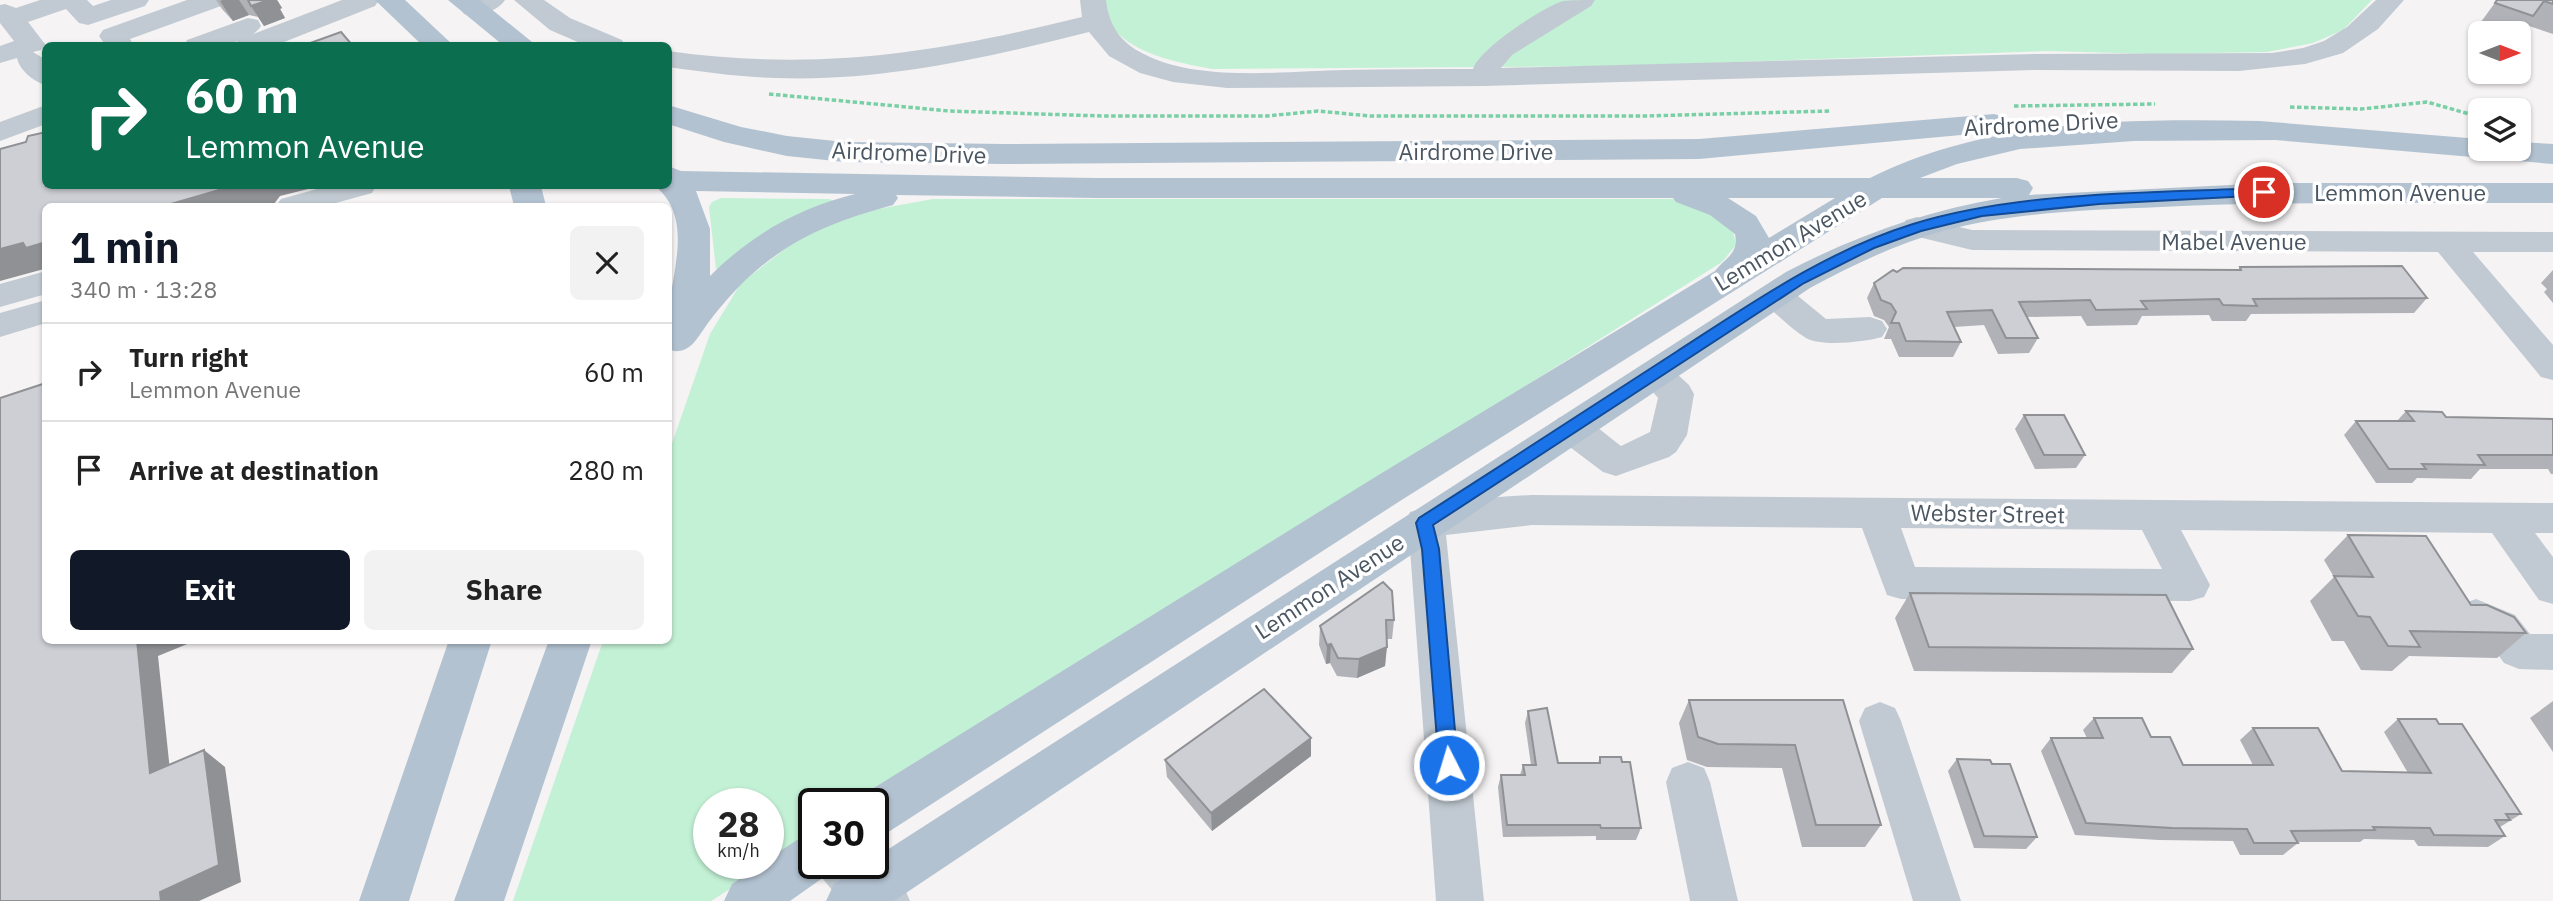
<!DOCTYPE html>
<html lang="en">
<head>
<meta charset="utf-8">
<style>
  :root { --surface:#fff; --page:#f2f2f2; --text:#222; --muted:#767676; --line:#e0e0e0; --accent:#111827 }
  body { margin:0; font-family:"IBM Plex Sans",sans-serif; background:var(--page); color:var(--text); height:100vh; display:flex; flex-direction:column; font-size:26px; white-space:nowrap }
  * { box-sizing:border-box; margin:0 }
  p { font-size:23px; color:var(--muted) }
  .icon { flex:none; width:38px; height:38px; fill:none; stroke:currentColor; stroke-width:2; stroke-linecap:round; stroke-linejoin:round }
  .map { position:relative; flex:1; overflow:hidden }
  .side { position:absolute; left:42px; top:203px; width:630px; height:441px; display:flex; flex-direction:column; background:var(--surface); border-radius:10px; box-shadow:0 2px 5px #0004 }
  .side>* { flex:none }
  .banner { position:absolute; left:42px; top:42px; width:630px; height:147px; border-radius:10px; box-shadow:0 2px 5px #0004; background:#0b6e4f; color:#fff; overflow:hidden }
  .needle { width:46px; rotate:90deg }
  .tools { position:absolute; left:2468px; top:21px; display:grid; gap:14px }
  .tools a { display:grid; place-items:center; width:63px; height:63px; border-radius:10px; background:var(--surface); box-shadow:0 2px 5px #0004; font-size:35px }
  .speed { position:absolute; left:693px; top:788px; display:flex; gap:14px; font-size:35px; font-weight:700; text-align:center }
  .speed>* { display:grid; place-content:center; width:91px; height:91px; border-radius:50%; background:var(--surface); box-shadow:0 2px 5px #0004; line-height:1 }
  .speed small { font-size:18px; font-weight:400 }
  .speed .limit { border:4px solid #111; border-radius:10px; background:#fff; color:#111 }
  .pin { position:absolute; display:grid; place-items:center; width:60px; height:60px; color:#fff; margin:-30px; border:4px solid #fff; border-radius:50%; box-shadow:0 2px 7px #0007 }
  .me { position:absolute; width:77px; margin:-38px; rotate:355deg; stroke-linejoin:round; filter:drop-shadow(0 0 5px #0008) }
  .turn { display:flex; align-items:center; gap:24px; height:147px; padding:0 28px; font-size:32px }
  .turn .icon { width:91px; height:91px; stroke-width:2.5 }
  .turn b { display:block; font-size:49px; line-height:60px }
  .round { display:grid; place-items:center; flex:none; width:74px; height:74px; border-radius:10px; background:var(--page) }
  .head { display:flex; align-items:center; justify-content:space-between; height:119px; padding:0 28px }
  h1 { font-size:42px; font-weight:800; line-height:52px; color:var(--accent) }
  .button { display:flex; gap:14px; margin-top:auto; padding:14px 28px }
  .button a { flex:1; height:80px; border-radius:10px; background:var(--accent); color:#fff; font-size:28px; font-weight:800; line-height:80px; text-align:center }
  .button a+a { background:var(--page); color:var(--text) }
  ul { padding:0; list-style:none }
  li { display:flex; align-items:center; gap:21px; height:98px; padding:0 28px; border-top:2px solid var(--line) }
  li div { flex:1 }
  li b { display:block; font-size:26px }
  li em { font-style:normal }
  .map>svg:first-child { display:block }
</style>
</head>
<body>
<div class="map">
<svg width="2553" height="901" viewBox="0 0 2553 901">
  <rect width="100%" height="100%" fill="#f5f3f3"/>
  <g fill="#c3f1d5" fill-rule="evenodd">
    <path d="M1106 0H2372L2343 30 2313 43 2267 52 2152 54 2048 51 1620 66 1213 69C1177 63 1101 49 1106 0Z"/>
    <path d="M721 198 829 199 834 201 720 269H716L709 207 712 202Z"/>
    <path d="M933 199H1688L1732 226 1736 245 1722 262 865 803H814V836L711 901H513L603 641 668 640 669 452 710 334 741 283 798 239 862 212ZM709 803H768V863H709Z"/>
  </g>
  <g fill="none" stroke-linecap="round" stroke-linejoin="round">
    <g stroke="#7ad0a6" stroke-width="3.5" stroke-dasharray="4.5 2.5" stroke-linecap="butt">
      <path d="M769 94 949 111 1102 116H1267L1318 111 1370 116H1645L1830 111"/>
      <path d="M2014 106 2155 104"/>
      <path d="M2290 107 2361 109 2427 102 2480 117"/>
    </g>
    <g fill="#c1cad2" fill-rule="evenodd">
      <path d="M40 0H87L93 6 111 0H149L145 6 88 25 79 23 66 9 28 22 45 44 41 50 33 52 46 60V85C33 82 19 69 17 58L0 63V46L14 41 0 23V5L5 4 16 8Z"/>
      <path d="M187 0H225L221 6 130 39 134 46H106L99 36 103 30Z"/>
      <path d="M342 0H379L375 6 274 46H235L238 40Z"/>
      <path d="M469 0H505C497 12 477 17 464 14L460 8Z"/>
      <path d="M514 0H544L570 18 622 40 625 46H587L550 30Z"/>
      <path d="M1080 0H1106C1109 28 1123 45 1148 56 1202 82 1286 71 1345 70 1387 69 1430 69 1473 69 1479 49 1543 7 1563 1 1571 0 1586 0 1595 0L1591 6 1512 55 1501 68 2036 54 2272 53 2303 48 2324 41 2347 27 2376 0H2404L2378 29 2343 53 2305 64 2239 71 2036 70 1484 86 1227 88 1173 82 1140 73 1109 56 1089 32C987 58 881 82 776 78 739 77 704 72 668 67V51C818 72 937 53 1082 17Z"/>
      <path d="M248 18 258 20 261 26C247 47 206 46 184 46L187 40Z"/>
      <path d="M46 105V124L0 141V122Z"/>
      <path d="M328 186H376L372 193 325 206H276L281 199Z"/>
      <path d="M1917 217 1972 230 2553 232V252H2473L2553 345V380L2541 377 2438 252 1972 250 1906 234 1901 227 1906 220Z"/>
      <path d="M46 271V294L0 307V284Z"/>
      <path d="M1775 284 1787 287 1826 319 1870 317 1882 321 1887 329 1882 337C1865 342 1821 347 1806 338 1791 329 1777 314 1763 303L1758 295 1763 287Z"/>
      <path d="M46 300V323L0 337V313Z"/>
      <path d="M1655 361 1667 365 1689 385 1694 394 1687 435 1676 452 1669 457 1616 476 1603 472 1558 438 1553 428 1558 418C1583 411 1601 431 1621 446L1650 432 1658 398 1638 374 1643 365Z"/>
      <path d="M1532 495 2553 503V533H2535L2553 557V604L2539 600 2492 533 2181 530 2210 585 2204 597 2190 601 1901 599 1887 595 1862 528 1532 525 1446 535 1484 901H1436L1410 549 1405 523 1410 512C1449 500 1492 497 1532 495ZM1901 528 2142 530 2162 569 1915 567Z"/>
      <path d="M2476 599 2515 615 2530 634H2553V670L2519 669 2504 663 2487 639 2462 628 2456 616 2462 604Z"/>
      <path d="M1880 702 1895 708 1901 721 1961 901H1913L1859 721 1865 708Z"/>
      <path d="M1688 762 1704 768 1710 782 1738 901H1690L1666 782 1672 768Z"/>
      <path d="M816 863H868L879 876 903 885 910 901H841L823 879Z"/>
    </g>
    <g fill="#b3c2d1" fill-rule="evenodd">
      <path d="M375 0H405L454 46H423Z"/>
      <path d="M448 0H480L537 46H504Z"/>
      <path d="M668 105 741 127 787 136 845 142 1004 144 1699 139 1994 114 2005 117 2009 123 2005 129 1994 132 1699 159 1004 164 845 162 787 156 724 142 668 124Z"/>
      <path d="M2260 121 2480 139V149H2518V142L2553 144V164L2275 140 2134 141 2020 149 1957 164 1920 178H2017L2028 181 2033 188 2029 195 2271 183H2553V203C2422 203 2292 201 2161 207 2090 210 2016 212 1946 230 1898 243 1853 265 1810 288L894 901H826L834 884 867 863H873V859L1786 272C1855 236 1925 211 2002 198H1882L1400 501 890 831 873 837V803H855L856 799 1372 479 1715 271C1726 257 1739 254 1735 234L1710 215 1676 202 1673 198H1096L896 195 898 198 893 205C811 227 760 254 708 323 697 338 690 356 668 350 668 336 667 321 669 307 674 266 692 216 655 186H668V166L681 171 1096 178H1870C1991 118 2128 119 2260 121ZM696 191 855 194C798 208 751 235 710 276V229ZM1728 198H1835L1769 238 1756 216Z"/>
      <path d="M509 186H541L546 206H514Z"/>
      <path d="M449 640H492L409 901H359Z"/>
      <path d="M549 640H592L504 901H454Z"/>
      <path d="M814 833V863H835L831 872 790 901H724L732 884 763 863H768V859L797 840Z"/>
    </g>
  </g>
  <g fill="#b0b2b7">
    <path d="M216 0H277L282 8 280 9 285 18 264 26 258 17 249 15 233 21 222 9Z"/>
    <path d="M2497 0H2553V34L2526 25 2518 35V33H2498L2478 26Z"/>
    <path d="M2240 267 2427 298 2414 313 2251 314 2246 321H2212L2209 315 2142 316 2137 325 2087 326 2081 316 2027 317 2038 338 2029 353 1998 354 1984 325 1954 327 1961 342 1953 357H1899L1891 339H1884L1889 327 1884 320 1874 316 1867 298 1874 283 1897 272 2238 270Z"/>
    <path d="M2553 270V303L2544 292 2547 289 2541 283Z"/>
    <path d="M2406 411 2446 417 2553 419V474H2551L2548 469H2480L2471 479 2417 478 2412 483H2376L2344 435 2356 421H2397Z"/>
    <path d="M2024 415 2085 455 2076 468 2035 469 2015 429Z"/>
    <path d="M2348 535 2471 605 2526 633 2497 658 2409 656 2392 671 2361 670 2344 641H2332L2310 601 2334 577 2324 560Z"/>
    <path d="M1383 582 1394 620 1392 639H1387L1385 666 1357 678 1337 676 1330 663 1326 664 1319 645 1320 626Z"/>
    <path d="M1910 593 2193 649 2172 673 1914 671 1895 618Z"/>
    <path d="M1689 700H1843L1881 825 1865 847H1802L1782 768 1707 767 1687 760 1679 723Z"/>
    <path d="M2553 701V752L2530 718Z"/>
    <path d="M1528 711 1558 763H1598L1600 757 1641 828 1636 840H1596V836L1503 837 1498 787 1501 775H1520L1523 765H1531L1525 723Z"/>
    <path d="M2094 718 2151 737 2183 765H2253L2240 740 2253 728 2342 771 2408 773 2384 732 2398 719 2439 724 2521 814 2500 827 2505 836 2488 847 2418 846 2414 840 2364 839 2360 842H2297L2298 843 2283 855H2240L2233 841 2159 840 2075 835 2041 751 2051 738H2087L2083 730Z"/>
    <path d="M1311 756 1212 831 1167 777 1165 760Z"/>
    <path d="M1957 759 1992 764 2037 837 2026 849 1974 848 1948 771Z"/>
  </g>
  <g fill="#909195">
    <path d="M223 0H239L249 15 233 21 220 1Z"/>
    <path d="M268 0H277L282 8 280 9 285 18 264 26 251 6Z"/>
    <path d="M233 186H320L280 196 274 204 266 206H164Z"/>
    <path d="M46 242V270L44 269 0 281V249L23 243Z"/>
    <path d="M137 640H197L158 656 172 790 150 773Z"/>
    <path d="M1331 644 1330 663 1326 664 1327 645Z"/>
    <path d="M1387 647 1385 666 1357 678 1359 659Z"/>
    <path d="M1311 738V756L1212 831 1211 813Z"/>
    <path d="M204 750 225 767 241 882 199 901H161L160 892Z"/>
  </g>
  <g fill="#cdcfd5" stroke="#909195" stroke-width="2">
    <path d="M248 0H268L251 6Z"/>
    <path d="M2497 0H2553V4L2544 1 2533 16 2495 3Z"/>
    <path d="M341 32 353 46H302Z"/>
    <path d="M46 132V186H233L164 206H46V242L26 248 23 243 0 249V149L26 142 28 136Z"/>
    <path d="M2402 266 2427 298 2253 299 2257 306 2223 305 2219 299 2141 301 2147 309 2096 310 2090 300 2019 302 2038 338H2006L1992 310 1947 312 1961 342 1906 341 1899 323H1891L1896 312 1891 304 1881 300 1874 283 1893 270 1897 272 1903 268 2241 270 2240 267Z"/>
    <path d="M46 383V640H137L150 773 204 750 219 865 160 892 161 901H0V398Z"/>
    <path d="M2406 411 2442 412 2446 417 2553 419V455H2478L2485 465 2422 464 2426 469H2389L2356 421H2414Z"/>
    <path d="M2024 415H2064L2085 455H2044Z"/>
    <path d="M2348 535 2426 536 2471 605H2487L2514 617 2526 633 2410 631 2420 647 2388 646 2370 617 2358 616 2334 576 2373 577Z"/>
    <path d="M1383 582 1392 591 1394 620H1386L1387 647 1359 659 1338 658 1331 644 1327 645 1320 626Z"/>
    <path d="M1910 593 2166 595 2193 649 1929 647Z"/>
    <path d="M1264 689 1311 738 1211 813 1165 760Z"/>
    <path d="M1689 700H1843L1881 825H1816L1795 745 1718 744 1698 737Z"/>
    <path d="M1547 708 1558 763H1600V757H1621L1622 762H1630L1641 828H1601L1600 825H1507L1501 775H1525L1523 765H1536L1528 711Z"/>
    <path d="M2094 718H2142L2151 737H2170L2183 765H2273L2253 728H2318L2342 771 2431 773 2398 719H2436L2439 724H2462L2521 814H2506L2510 820H2495L2505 836 2434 835 2430 828 2373 827 2375 830 2291 831 2298 843H2254L2247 829 2172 828 2086 823 2051 738H2103Z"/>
    <path d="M1957 759 1990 760 1992 764H2010L2037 837 1984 836Z"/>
  </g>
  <path fill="#1a73e8" stroke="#114b97" stroke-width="2" d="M2264 188 2271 192 2269 195 2099 204 1982 216 1921 231 1874 248 1804 283 1433 525 1439 549 1458 765 1456 772 1449 774 1442 772 1439 765 1422 549 1416 523 1419 518C1505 463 1591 407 1676 352 1752 303 1826 251 1913 224 2019 191 2153 193 2264 188Z"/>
  <g text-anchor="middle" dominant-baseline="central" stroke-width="7" stroke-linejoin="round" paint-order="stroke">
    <g font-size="23" fill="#4a5661" stroke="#fff">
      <text transform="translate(2041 123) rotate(-3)">Airdrome Drive</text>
      <text x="1476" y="151">Airdrome Drive</text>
      <text transform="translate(909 152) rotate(2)">Airdrome Drive</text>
      <text x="2400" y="192">Lemmon Avenue</text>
      <text transform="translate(1790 240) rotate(-31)">Lemmon Avenue</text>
      <text x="2234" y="241">Mabel Avenue</text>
      <text transform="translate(1988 513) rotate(1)">Webster Street</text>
      <text transform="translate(1329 586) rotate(-33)">Lemmon Avenue</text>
    </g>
  </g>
</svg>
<div class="tools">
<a><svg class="needle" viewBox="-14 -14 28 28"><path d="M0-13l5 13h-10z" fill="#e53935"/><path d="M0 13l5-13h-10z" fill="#767676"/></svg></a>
<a><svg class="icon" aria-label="layers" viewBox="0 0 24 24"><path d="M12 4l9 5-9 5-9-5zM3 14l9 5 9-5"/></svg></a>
</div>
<div class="speed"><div>28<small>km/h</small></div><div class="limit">30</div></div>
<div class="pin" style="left:2264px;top:192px;background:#d93025"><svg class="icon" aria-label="arrive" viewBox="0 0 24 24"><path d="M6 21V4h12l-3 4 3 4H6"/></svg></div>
<svg class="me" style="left:1449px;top:765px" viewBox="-20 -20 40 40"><circle r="17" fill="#1a73e8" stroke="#fff" stroke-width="3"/><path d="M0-11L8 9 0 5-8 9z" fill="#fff"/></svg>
<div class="banner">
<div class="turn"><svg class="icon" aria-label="right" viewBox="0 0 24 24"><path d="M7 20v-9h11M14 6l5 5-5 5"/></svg><div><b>60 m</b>Lemmon Avenue</div></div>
</div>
<section class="side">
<div class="head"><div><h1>1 min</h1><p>340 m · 13:28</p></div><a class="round"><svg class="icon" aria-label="close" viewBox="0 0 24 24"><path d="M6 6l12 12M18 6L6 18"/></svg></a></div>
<ul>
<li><svg class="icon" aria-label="right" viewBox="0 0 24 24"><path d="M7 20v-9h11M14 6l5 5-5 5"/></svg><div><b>Turn right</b><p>Lemmon Avenue</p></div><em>60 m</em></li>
<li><svg class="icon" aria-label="arrive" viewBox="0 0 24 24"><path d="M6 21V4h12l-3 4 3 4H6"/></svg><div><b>Arrive at destination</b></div><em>280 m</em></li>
</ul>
<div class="button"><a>Exit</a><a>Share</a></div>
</section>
</div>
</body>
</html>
